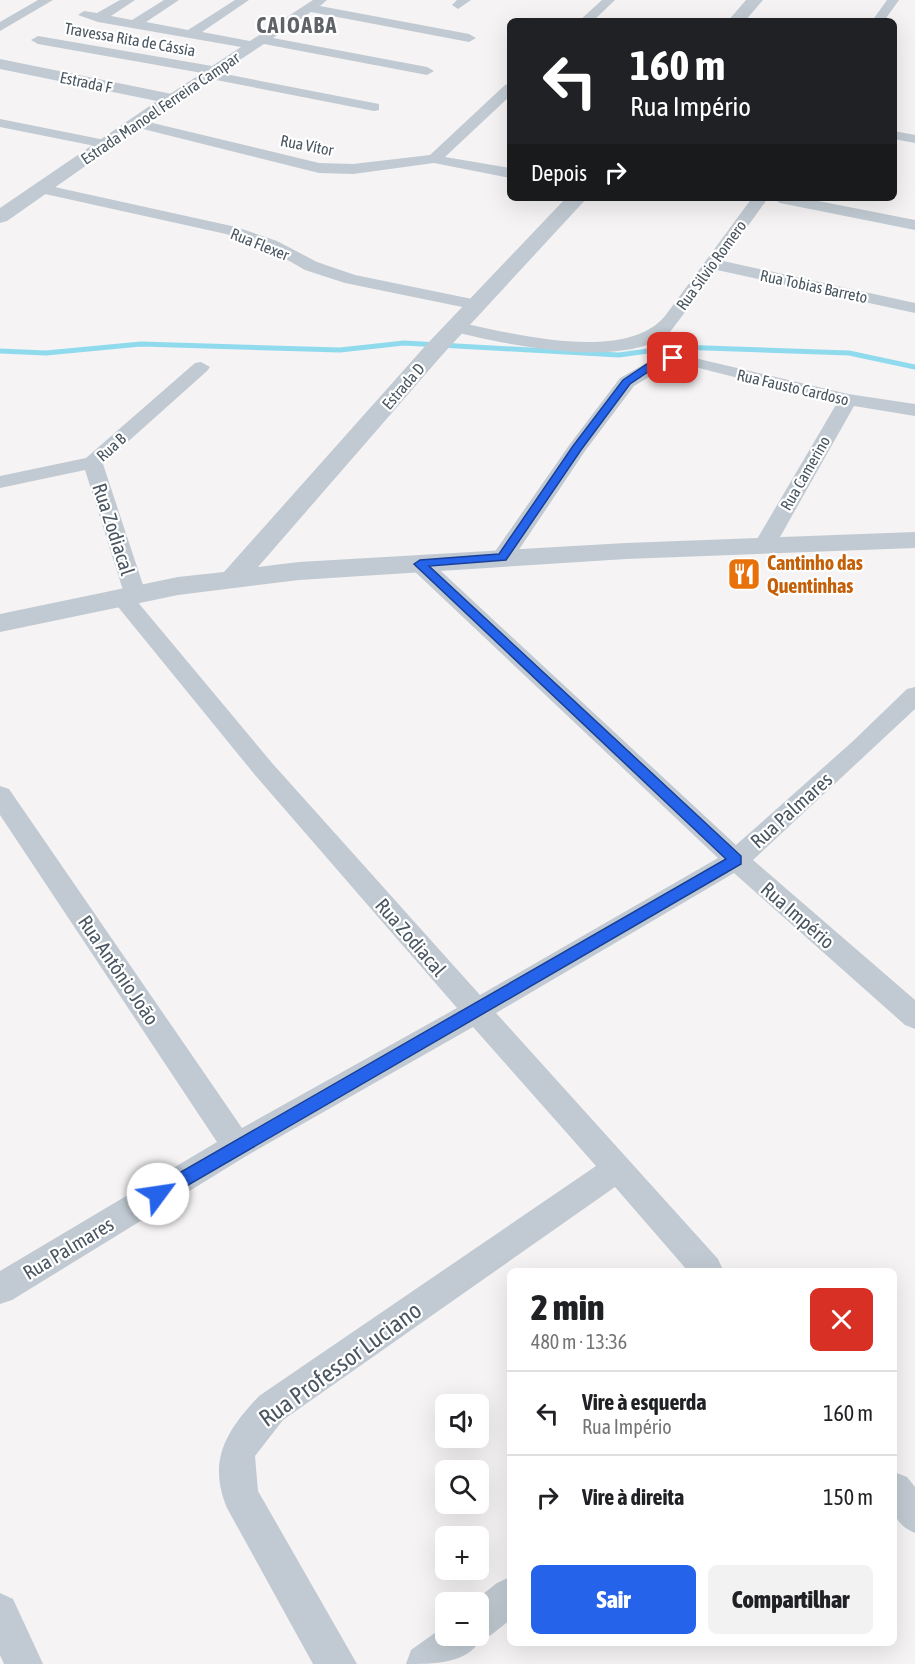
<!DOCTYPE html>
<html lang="pt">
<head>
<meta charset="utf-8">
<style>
  :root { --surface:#fff; --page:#f2f2f2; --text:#202124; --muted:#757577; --line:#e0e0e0; --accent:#2563eb }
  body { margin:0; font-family:"Asap Condensed",sans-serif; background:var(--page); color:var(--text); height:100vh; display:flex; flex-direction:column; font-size:22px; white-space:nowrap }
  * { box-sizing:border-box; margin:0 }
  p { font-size:20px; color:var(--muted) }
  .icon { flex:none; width:33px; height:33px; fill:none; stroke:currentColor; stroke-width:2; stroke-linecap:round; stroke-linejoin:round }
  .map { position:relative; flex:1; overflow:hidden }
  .details { position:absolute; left:507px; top:1268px; width:390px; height:378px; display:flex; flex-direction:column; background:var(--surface); border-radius:9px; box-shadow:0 6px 24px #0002 }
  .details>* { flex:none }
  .top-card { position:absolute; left:507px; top:18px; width:390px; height:183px; border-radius:9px; box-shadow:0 6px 24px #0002; background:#202124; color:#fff; overflow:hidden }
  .buttons { position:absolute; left:435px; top:1394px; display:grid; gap:12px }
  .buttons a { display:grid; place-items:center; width:54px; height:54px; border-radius:9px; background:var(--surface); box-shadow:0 6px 24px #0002; font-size:30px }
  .pin { position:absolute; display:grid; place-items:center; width:51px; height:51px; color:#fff; margin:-26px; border-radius:12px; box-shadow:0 3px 9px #0006 }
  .me { position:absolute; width:66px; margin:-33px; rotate:59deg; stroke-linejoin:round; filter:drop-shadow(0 0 4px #0008) }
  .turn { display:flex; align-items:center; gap:21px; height:126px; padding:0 24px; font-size:27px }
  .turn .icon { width:78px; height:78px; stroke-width:2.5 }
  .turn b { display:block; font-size:42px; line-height:51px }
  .then { display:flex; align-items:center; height:57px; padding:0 24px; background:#0003; gap:12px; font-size:22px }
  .round { display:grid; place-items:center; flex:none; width:63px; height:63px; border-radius:9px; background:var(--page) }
  .headline { display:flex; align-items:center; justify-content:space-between; height:102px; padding:0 24px }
  h1 { font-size:36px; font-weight:800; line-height:45px }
  .button { display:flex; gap:12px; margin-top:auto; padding:12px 24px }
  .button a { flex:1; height:69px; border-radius:9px; background:var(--accent); color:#fff; font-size:24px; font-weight:800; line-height:69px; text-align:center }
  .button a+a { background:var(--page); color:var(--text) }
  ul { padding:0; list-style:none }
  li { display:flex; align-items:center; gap:18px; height:84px; padding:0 24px; border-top:2px solid var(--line) }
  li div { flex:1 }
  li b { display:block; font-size:22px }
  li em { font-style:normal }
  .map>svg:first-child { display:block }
</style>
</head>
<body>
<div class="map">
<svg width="915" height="1664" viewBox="0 0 915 1664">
  <rect width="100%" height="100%" fill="#f5f3f3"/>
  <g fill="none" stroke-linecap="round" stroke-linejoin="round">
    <path stroke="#90daee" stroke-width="5" d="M0 351 46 353 141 344 340 350 404 343 619 355 677 347 849 353 915 367"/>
    <g fill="#c1cad2" fill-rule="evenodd">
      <path d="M38 0H53L0 31V22Z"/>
      <path d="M120 0H135L111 16 132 20 164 0H179L146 22 188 30 235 0H249L202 32 250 41 313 0H327L320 6 469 34 476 38 469 42 311 12 273 38 427 67 434 71 427 75 264 44 220 73 379 104V110L374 111 211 79 172 103 167 102V96L202 73 38 44 31 40 38 36 212 66 241 47 98 22 78 15 84 11 97 13Z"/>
      <path d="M457 0H471L458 9 452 5Z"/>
      <path d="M602 0H615L593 21H579Z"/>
      <path d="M887 0H899L884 21H872Z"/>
      <path d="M510 84V96L445 157 510 168V178L434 163 353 174 319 173 131 126 129 123 136 119 319 163 353 164 430 155 505 85Z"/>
      <path d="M0 119 105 140 112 144 105 148 0 127Z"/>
      <path d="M894 131 915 135V143L894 139Z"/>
      <path d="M41 184 236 227 277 241 317 262 355 275 477 300 486 305 477 310 345 283 305 270 265 247 226 234 36 192 33 189Z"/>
      <path d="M752 198H768L723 261 915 303V313L717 270 670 332C627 371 503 344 451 331L448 327 457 322C511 333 625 364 665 316Z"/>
      <path d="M772 198H803L915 220V230L780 203Z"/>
      <path d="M673 353 848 394 915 404V416L854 406 775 546 771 550H757L753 546 837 403 687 365H669L634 386 585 451 510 563H494L491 558 494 553 570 444 620 378 657 357Z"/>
      <path d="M201 362 210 367 207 371 103 464 146 594 143 599 136 600 272 763 480 995 718 858 412 569 409 564 412 559H428L736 845 852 742 907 689 915 687V709L753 860 915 1000V1029L905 1025 734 873 496 1013 718 1259 723 1270H687L615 1187 283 1420 255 1456 258 1491 357 1664H313L227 1508C207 1460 227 1430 259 1396L596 1166 473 1027 248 1155 12 1300 0 1304V1271L217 1142 0 815V786L9 789 242 1128 457 1008 255 775 114 602 111 597 114 592 123 590 85 470 0 488V476L86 458 195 363Z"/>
      <path d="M894 1472 907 1477 915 1487V1533C886 1521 894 1499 894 1472Z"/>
      <path d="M510 1577V1620L491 1635 480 1640C467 1664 433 1664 406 1664L411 1650 446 1625V1635H478V1602H473L497 1583Z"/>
      <path d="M0 1593 13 1599 43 1664H4L0 1655Z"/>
    </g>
    <g fill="#c1cad2" fill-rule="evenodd">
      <path d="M746 0H763L745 21H728Z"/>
      <path d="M0 59 172 94 181 99 7 221 0 223V208L157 101 0 69Z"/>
      <path d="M566 198H587L443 354 258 567 299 562 626 543 915 532V548L626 559 299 580 178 595 0 632V614L178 577 224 572 427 344Z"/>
    </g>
  </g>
  <path fill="#2563eb" stroke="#184099" stroke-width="1.5" d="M673 355 676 356V360L654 368 630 384 581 450 506 560 429 566 741 856V864L164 1199 158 1201 153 1199 150 1194 153 1188 726 859 414 564 420 560 499 554 573 446 623 380 647 364Z"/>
  <defs>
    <symbol id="restaurant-square" viewBox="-11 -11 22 22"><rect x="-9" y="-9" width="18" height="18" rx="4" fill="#e8710a" stroke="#fff"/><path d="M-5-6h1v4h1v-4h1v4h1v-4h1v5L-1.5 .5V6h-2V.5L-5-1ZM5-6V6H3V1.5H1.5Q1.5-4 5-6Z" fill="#fff"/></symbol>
  </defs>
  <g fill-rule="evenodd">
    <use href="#restaurant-square" x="725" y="555" width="38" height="38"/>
  </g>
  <g text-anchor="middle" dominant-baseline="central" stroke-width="4.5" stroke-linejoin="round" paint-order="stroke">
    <g font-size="16" fill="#4a5661" stroke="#fff">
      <text transform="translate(130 39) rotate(10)">Travessa Rita de Cássia</text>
      <text transform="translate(86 82) rotate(12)">Estrada F</text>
      <text transform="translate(160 108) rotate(-34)">Estrada Manoel Ferreira Campar</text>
      <text transform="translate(307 145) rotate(11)">Rua Vítor</text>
      <text transform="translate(260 244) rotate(22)">Rua Flexer</text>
      <text transform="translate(711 265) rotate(-54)">Rua Silvio Romero</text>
      <text transform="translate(814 286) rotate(12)">Rua Tobias Barreto</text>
      <text transform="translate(403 386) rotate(-49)">Estrada D</text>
      <text transform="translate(793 387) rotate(13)">Rua Fausto Cardoso</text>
      <text transform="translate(111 447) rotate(-42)">Rua B</text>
      <text transform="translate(805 473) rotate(-60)">Rua Camerino</text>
    </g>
    <g font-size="20" fill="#4a5661" stroke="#fff">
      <text transform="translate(114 529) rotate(72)">Rua Zodiacal</text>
      <text transform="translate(791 810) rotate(-42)">Rua Palmares</text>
      <text transform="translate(798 915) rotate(41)">Rua Império</text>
      <text transform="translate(411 937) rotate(49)">Rua Zodiacal</text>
      <text transform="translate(119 970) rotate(56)">Rua Antônio João</text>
      <text transform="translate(68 1248) rotate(-31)">Rua Palmares</text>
    </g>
    <g font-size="20" font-weight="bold" fill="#c56008" stroke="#fff" text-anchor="start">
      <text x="767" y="562">Cantinho das<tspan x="767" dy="23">Quentinhas</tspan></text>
    </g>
    <g font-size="22" font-weight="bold" letter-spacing="1.5" fill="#5f6368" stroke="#fff">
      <text x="297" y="25">CAIOABA</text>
    </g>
    <g font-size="24" fill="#4a5661" stroke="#fff">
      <text transform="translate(340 1364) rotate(-36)">Rua Professor Luciano</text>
    </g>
  </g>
</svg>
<div class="buttons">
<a><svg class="icon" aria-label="sound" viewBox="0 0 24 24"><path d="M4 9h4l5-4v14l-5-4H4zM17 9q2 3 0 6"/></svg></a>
<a><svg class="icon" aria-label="search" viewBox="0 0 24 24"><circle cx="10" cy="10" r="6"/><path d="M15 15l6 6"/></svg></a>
<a>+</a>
<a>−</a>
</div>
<div class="pin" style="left:673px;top:358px;background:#d93025"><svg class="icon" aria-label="arrive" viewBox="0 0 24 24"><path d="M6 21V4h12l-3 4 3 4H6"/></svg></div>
<svg class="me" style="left:158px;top:1194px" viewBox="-20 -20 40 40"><circle r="19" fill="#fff"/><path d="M0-13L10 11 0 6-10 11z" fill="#2563eb"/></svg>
<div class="top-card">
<div class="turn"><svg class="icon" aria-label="left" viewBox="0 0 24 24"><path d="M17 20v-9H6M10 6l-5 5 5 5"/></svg><div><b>160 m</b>Rua Império</div></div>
<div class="then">Depois<svg class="icon" aria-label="right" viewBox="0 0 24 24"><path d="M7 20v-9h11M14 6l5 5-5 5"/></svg></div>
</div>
<section class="details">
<div class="headline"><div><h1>2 min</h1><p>480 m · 13:36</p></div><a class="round" style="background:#d93025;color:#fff"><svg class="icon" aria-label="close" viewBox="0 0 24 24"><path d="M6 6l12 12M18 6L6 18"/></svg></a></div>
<ul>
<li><svg class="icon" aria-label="left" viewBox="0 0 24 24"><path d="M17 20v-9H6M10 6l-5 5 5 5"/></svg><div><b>Vire à esquerda</b><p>Rua Império</p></div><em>160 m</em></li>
<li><svg class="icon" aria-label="right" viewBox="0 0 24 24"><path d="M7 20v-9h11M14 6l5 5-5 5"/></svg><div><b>Vire à direita</b></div><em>150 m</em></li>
</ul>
<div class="button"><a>Sair</a><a>Compartilhar</a></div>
</section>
</div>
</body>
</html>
